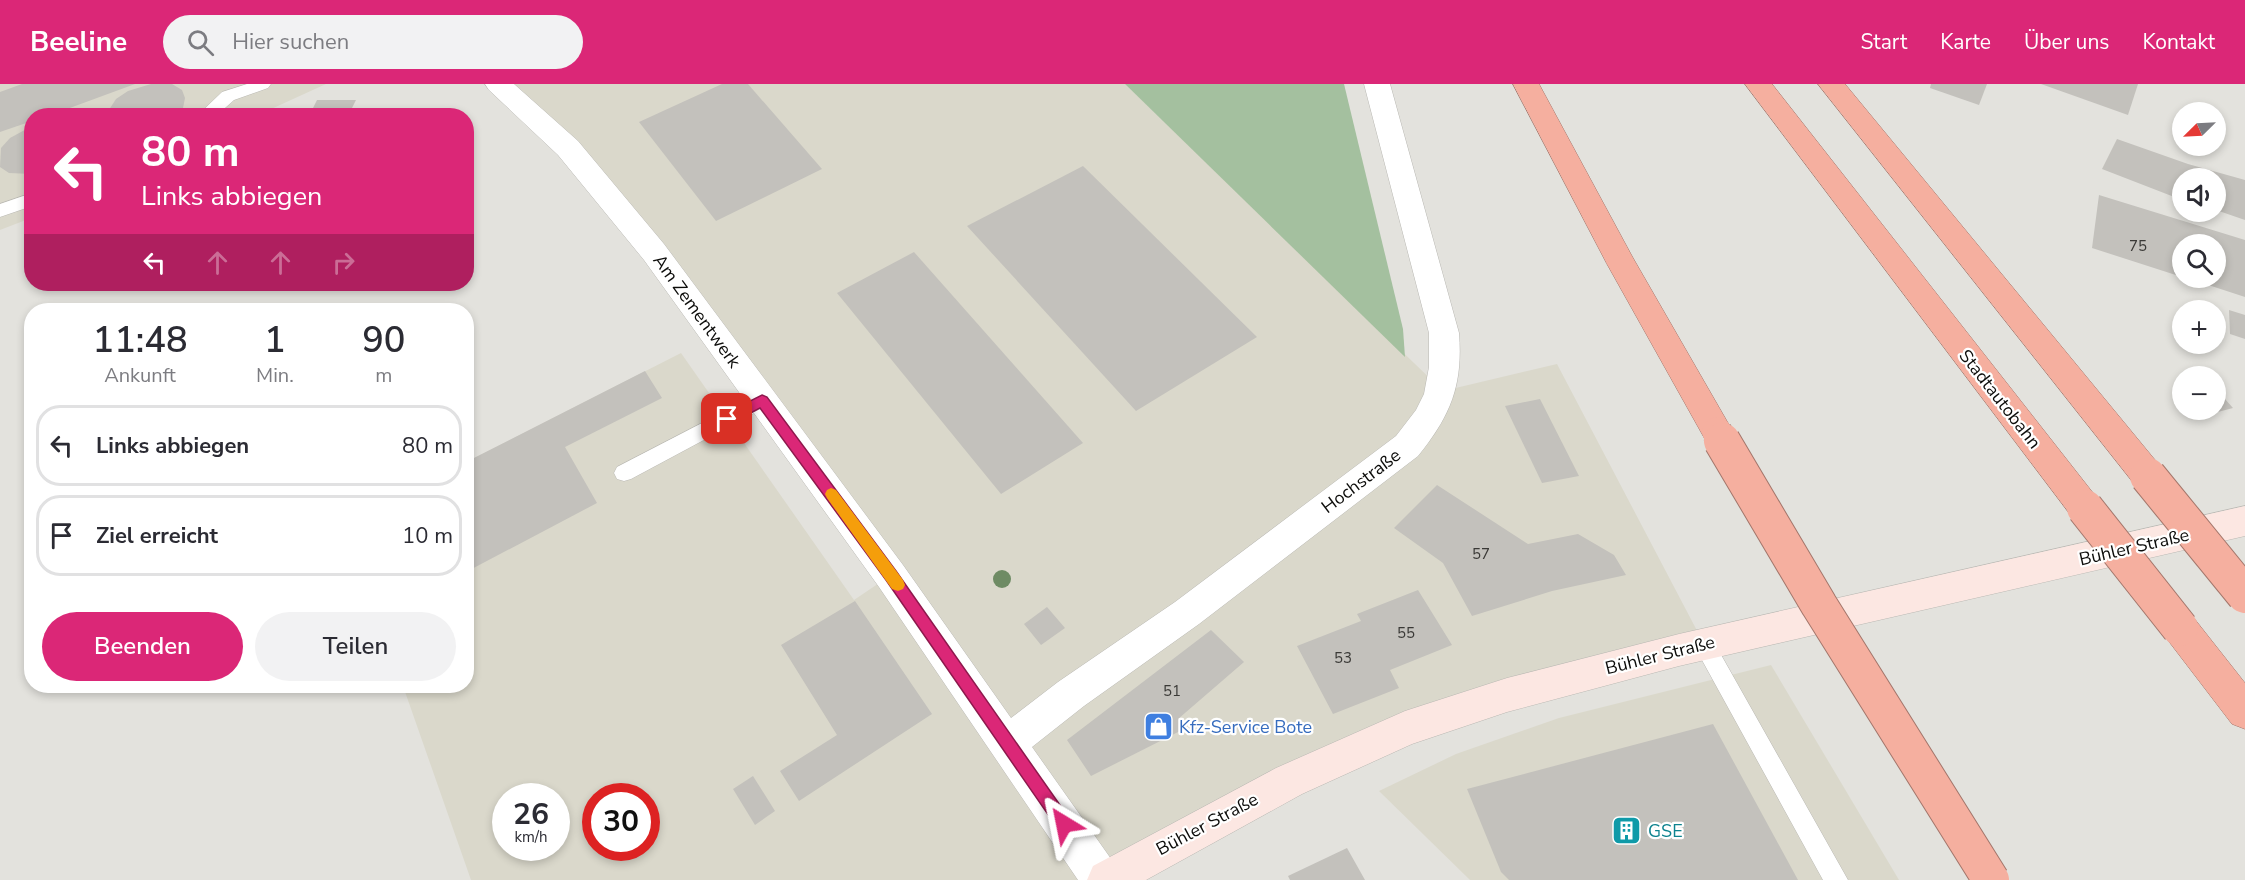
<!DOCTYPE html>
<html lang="de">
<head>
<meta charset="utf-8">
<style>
  :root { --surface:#fff; --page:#f2f2f3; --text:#2b2b33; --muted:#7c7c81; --line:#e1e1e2; --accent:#db2777 }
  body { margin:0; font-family:"Nunito Sans",sans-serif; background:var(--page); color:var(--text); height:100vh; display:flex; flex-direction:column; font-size:22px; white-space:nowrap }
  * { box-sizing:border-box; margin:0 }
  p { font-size:20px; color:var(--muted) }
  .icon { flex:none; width:33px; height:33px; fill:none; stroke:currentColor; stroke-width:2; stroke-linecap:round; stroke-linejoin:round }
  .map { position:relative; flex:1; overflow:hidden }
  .sheet { position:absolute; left:24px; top:219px; width:450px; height:390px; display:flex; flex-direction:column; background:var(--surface); border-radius:24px; box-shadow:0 3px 9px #0003 }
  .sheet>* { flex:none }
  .hud { position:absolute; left:24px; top:24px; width:450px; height:183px; border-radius:24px; box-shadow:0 3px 9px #0003; background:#db2777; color:#fff; overflow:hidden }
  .needle { width:39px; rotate:246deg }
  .buttons { position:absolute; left:2172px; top:18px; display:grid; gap:12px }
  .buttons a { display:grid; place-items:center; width:54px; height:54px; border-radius:50%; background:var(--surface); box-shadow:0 3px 9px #0003; font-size:30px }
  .speed { position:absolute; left:492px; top:699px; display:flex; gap:12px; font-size:30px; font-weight:700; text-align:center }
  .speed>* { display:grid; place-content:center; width:78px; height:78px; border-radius:50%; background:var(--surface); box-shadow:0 3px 9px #0003; line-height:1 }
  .speed small { font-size:15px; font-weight:400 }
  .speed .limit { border:9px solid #d22; background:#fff; color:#111 }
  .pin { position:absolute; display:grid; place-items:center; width:51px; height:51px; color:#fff; margin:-26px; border-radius:12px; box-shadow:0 3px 9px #0006 }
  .me { position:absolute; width:66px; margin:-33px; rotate:325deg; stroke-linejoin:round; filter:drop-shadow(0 0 4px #0008) }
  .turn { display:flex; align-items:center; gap:21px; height:126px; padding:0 18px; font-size:27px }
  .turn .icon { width:78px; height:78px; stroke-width:2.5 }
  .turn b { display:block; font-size:42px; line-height:51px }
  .lanes { display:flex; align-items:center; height:57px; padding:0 18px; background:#0003; justify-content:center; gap:30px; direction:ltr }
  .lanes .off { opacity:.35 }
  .eta { display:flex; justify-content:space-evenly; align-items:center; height:102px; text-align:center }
  .eta b { font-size:36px; font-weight:600; line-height:42px }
  .cta { display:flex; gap:12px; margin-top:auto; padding:12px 18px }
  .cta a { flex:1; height:69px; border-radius:36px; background:var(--accent); color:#fff; font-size:24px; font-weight:600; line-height:69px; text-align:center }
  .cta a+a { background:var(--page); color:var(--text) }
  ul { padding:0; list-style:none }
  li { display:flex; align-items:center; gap:18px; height:81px; margin:0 12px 9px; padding:0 6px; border:3px solid var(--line); border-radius:24px }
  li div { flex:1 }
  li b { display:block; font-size:22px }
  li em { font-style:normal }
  header { display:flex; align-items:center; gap:36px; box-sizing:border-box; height:84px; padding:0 30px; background:var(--accent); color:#fff }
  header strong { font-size:28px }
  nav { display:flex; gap:33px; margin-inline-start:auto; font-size:21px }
  .search { width:420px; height:54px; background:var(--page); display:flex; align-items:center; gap:15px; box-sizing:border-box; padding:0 21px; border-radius:33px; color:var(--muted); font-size:22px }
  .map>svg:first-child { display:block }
</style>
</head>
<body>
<header>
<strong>Beeline</strong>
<div class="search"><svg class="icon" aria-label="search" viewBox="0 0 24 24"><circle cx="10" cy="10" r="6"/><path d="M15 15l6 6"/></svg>Hier suchen</div>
<nav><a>Start</a><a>Karte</a><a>Über uns</a><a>Kontakt</a></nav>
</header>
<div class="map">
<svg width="2245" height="796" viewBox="0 0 2245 796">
  <rect width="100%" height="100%" fill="#e3e2dd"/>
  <g fill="#dad8cb" fill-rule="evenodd">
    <path d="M0 0H326L258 31 32 32 31 134 0 146Z"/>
    <path d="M498 0H1125L1443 307 1557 280 1704 560 1507 611 1107 796H471L403 602H466L467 378 681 269 854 516 891 491 704 234ZM506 712H556V764H506ZM596 712H646V764H596Z"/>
    <path d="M1771 581 1899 796H1470L1379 707 1456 670 1559 634Z"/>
  </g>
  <path fill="#a4c09f" d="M1125 0H1344L1403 245 1405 273Z"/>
  <g fill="#c3c1bc">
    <path d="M22 0H135L48 32H32V37L0 48V8Z"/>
    <path d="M151 0H172L182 6 185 14 183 24 176 32H105L116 15 128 7Z"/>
    <path d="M722 0H748L822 85 716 137 639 38Z"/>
    <path d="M1931 0H1987L1979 21 1930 4Z"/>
    <path d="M2041 0H2138L2128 31Z"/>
    <path d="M317 16H356L352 24H379L376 32H309Z"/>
    <path d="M32 42V90L9 89 0 83 1 64 10 54Z"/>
    <path d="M2117 55 2188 80 2245 96V136L2216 126V94H2182V116L2102 85Z"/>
    <path d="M1083 82 1257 253 1136 327 967 142Z"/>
    <path d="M2099 111 2245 156V213L2187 194H2216V160H2182V193L2092 164Z"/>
    <path d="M914 168 1083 359 1001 410 837 209Z"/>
    <path d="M2229 226 2245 231V255L2230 250Z"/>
    <path d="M645 287 662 314 565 363 597 419 466 488V378Z"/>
    <path d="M2216 305 2233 324 2214 329 2210 326H2216Z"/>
    <path d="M1540 315 1579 392 1542 399 1505 322Z"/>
    <path d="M1437 401 1528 460 1578 450 1614 471 1626 491 1552 507 1472 532 1443 479 1394 444Z"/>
    <path d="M1418 506 1452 561 1390 586 1399 604 1333 630 1297 562 1361 537 1357 530Z"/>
    <path d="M855 517 932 630 799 717 780 687 837 651 781 561Z"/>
    <path d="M1047 523 1065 544 1041 561 1024 540Z"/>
    <path d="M1211 546 1244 578 1178 635 1186 644 1091 692 1067 656Z"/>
    <path d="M1713 640 1798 796H1509L1501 788 1467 705Z"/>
    <path d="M753 692 775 727 755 741 733 705Z"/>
    <path d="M1347 764 1365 796H1290L1288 792Z"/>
  </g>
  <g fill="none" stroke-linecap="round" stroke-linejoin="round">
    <defs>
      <g id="lane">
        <path d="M247 0H271L268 4 234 16 216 32H197L222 8Z"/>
        <path d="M32 109V122L0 133V120Z"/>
        <path d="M762 308 769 311 771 316 769 321 631 395 624 397 617 395 614 389 617 383Z"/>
        <path d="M1704 550 1711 553 1848 796H1823L1697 567 1693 560 1697 553Z"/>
      </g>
      <path id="street" d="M485 0H514L578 57 664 160 903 481 1011 634 1058 598 1175 518 1396 352 1416 326 1424 310 1429 283V249L1364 0H1390L1459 249C1463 301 1451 331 1418 372L1199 540 1084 622 1032 663 1116 782 1122 796H1078L879 503 644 176 558 71 489 6Z"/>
      <path id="secondary" d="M2245 422V452L1679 582 1507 628 1412 660 1302 710 1146 796H1087L1093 782 1276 684 1405 627 1507 594 1679 550Z"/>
      <g id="highway">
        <path d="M1513 0H1539L1633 174 1728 339 1733 348 1728 357 1717 361 1706 357 1607 180Z"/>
        <path d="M1745 0H1772L2097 414 2102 424 2097 434 2085 438 2073 434Z"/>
        <path d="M1818 0H1845L2160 382 2164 392 2160 402 2148 406 2136 402Z"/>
        <path d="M2180 528 2193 533 2245 599V645L2232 640 2167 555 2162 544 2167 533Z"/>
      </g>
    </defs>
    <use href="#lane" stroke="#b9b8b3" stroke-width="1"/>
    <use href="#street" stroke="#b9b8b3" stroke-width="1"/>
    <use href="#secondary" stroke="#b9b8b3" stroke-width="1"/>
    <use href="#highway" stroke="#a3766b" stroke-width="1"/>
    <use href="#lane" fill="#fff" fill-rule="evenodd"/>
    <use href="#street" fill="#fff" fill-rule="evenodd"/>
    <use href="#secondary" fill="#fce7e2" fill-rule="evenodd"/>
    <use href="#highway" fill="#f5af9f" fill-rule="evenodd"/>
    <defs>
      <path id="highway-bridge-far1" d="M1717 348 1723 358"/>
      <g id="highway-bridge">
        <path d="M1722 357 1819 521 1991 796"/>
        <path d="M2148 392 2245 511"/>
        <path d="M2085 424 2180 544"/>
      </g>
    </defs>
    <use href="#highway-bridge-far1" stroke="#a3766b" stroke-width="31" stroke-linecap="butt"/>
    <use href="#highway-bridge" stroke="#a3766b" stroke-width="38" stroke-linecap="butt"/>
    <use href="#highway-bridge-far1" stroke="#f5af9f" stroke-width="29"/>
    <use href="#highway-bridge" stroke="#f5af9f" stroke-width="36"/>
  </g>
  <circle fill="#6e8b64" cx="1002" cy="495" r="9"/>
  <path fill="#db2777" stroke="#8e194d" stroke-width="1.5" d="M762 311 767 313 896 487 1069 734 1072 740 1069 745 1064 748 1058 745 886 496 760 324 732 339H722L720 335 722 331Z"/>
  <path fill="#f59e0b" d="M831 404 836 406 903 496 905 501 903 505 898 507 892 505 827 414 825 410 827 406Z"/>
  <defs>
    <symbol id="shop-square" viewBox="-11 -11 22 22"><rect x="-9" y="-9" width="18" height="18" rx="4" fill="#3f7fe0" stroke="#fff"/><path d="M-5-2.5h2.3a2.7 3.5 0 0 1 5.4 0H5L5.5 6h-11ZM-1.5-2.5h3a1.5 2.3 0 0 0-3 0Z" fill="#fff"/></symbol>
    <symbol id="building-square" viewBox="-11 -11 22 22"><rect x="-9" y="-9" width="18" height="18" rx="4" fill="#0f9aa8" stroke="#fff"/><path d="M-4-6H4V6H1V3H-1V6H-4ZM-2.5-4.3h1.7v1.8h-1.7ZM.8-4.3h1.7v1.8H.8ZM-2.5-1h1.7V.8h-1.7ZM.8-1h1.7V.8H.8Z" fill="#fff"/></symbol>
  </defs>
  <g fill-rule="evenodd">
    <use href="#shop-square" x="1142" y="626" width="33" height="33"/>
    <use href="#building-square" x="1610" y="730" width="33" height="33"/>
  </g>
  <g text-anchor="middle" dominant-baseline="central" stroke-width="4.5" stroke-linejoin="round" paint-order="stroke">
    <g font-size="15" fill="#3a3936">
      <text x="2138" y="162">75</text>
      <text x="1481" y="470">57</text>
      <text x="1406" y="549">55</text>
      <text x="1343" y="574">53</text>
      <text x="1172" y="607">51</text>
    </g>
    <g font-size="18" fill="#0c0c0a" stroke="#fff">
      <text transform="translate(697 227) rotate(54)">Am Zementwerk</text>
      <text transform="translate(2000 315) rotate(52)">Stadtautobahn</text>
      <text transform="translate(1361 397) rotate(-37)">Hochstraße</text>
      <text transform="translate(2134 463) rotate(-13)">Bühler Straße</text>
      <text transform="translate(1660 571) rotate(-14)">Bühler Straße</text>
      <text transform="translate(1207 740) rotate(-28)">Bühler Straße</text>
    </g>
    <g font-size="18" fill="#366cbe" stroke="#fff" text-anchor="start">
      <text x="1179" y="643">Kfz-Service Bote</text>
    </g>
    <g font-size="18" fill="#0d838f" stroke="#fff" text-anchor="start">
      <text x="1648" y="747">GSE</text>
    </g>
  </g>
</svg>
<div class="buttons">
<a><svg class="needle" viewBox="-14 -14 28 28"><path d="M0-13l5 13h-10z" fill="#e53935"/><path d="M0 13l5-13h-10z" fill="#7c7c81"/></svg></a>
<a><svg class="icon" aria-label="sound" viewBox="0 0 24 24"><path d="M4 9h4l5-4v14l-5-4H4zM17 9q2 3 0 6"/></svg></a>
<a><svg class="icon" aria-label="search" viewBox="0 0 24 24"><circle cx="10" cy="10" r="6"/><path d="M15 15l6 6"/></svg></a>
<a>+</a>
<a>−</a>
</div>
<div class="speed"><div>26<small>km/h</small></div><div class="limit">30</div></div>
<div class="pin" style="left:727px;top:335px;background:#d93025"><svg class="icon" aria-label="arrive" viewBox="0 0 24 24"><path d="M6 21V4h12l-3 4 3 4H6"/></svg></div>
<svg class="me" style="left:1064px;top:740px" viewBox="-20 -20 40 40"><path d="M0-17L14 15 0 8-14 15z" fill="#db2777" stroke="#fff" stroke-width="4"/></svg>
<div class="hud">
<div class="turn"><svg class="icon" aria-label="left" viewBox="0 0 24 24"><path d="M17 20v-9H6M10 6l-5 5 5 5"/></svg><div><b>80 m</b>Links abbiegen</div></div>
<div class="lanes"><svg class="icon" aria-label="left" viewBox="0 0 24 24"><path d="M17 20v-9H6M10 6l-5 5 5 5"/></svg><svg class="icon off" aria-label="ahead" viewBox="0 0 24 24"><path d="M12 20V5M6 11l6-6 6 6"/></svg><svg class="icon off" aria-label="ahead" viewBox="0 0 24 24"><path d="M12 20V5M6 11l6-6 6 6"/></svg><svg class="icon off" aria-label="right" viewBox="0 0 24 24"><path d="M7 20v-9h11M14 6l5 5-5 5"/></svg></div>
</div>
<section class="sheet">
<div class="eta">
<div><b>11:48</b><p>Ankunft</p></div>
<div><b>1</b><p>Min.</p></div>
<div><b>90</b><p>m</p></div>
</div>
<ul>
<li><svg class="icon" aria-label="left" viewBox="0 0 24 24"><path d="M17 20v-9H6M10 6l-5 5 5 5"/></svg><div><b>Links abbiegen</b></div><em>80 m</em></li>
<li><svg class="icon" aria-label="arrive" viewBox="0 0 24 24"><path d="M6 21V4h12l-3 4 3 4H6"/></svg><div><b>Ziel erreicht</b></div><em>10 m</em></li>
</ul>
<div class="cta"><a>Beenden</a><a>Teilen</a></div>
</section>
</div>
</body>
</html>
